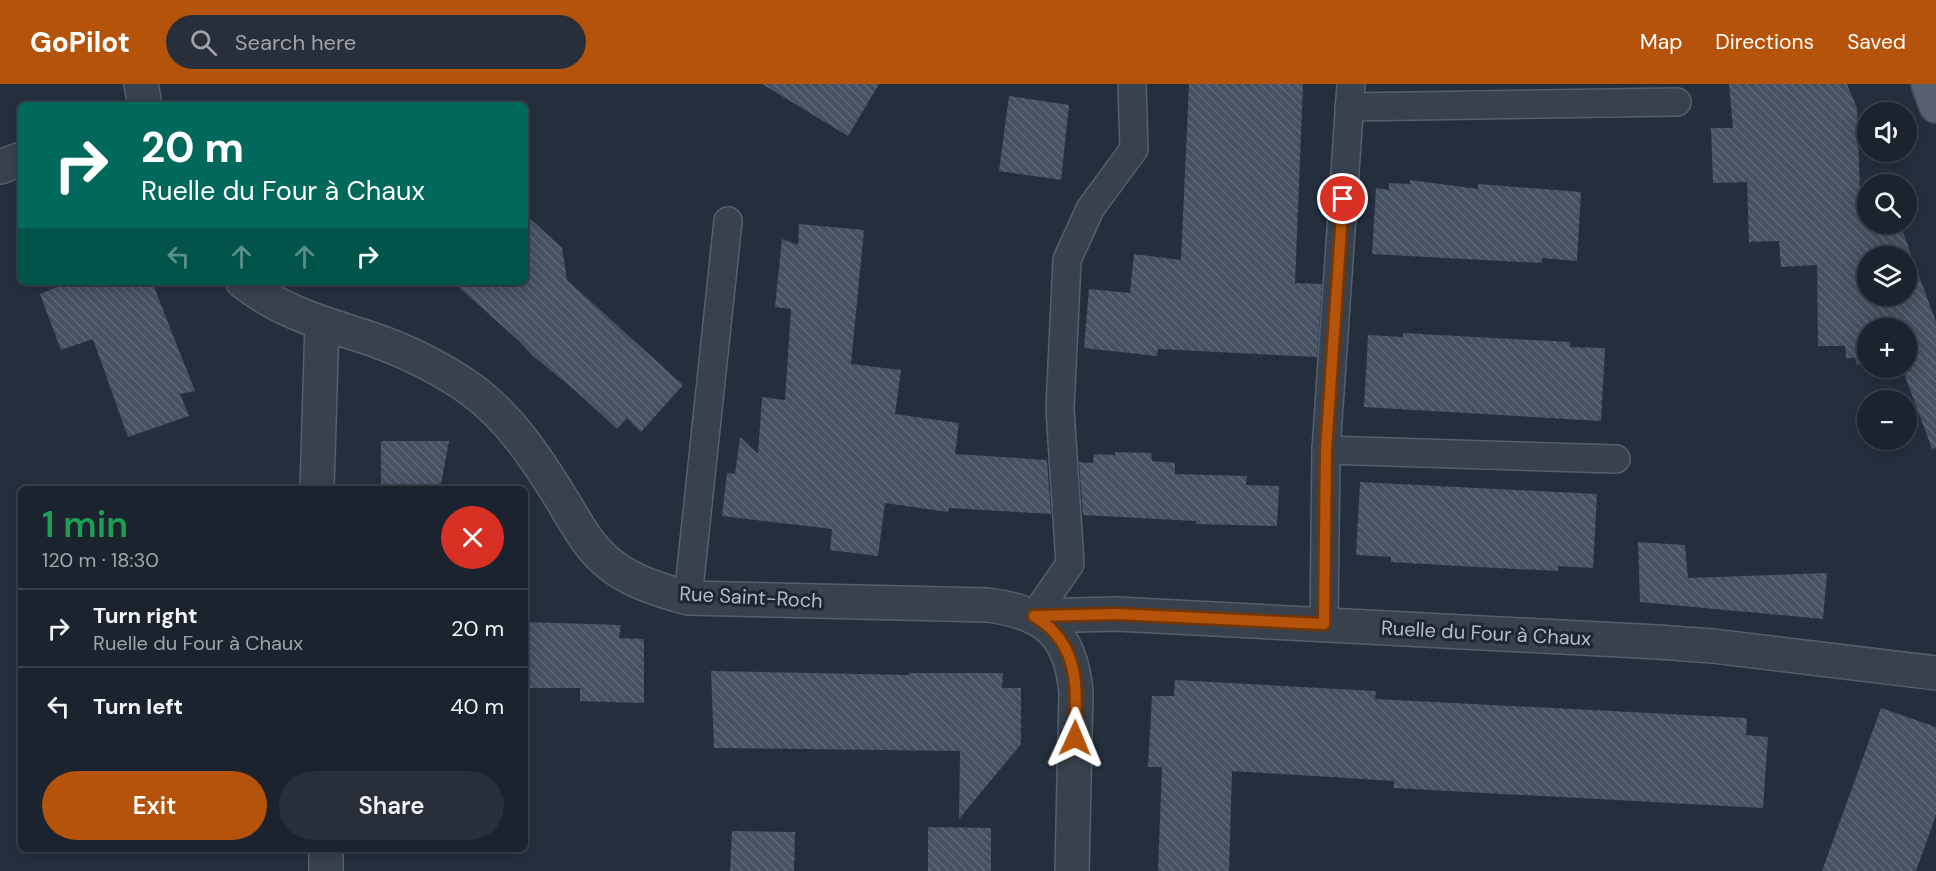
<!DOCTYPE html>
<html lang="en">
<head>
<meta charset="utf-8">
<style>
  :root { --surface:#1b232e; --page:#282f3a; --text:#f1f3f6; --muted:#a0a4aa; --line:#39404a; --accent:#b45309 }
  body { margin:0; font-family:"DM Sans",sans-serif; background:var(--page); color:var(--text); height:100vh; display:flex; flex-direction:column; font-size:22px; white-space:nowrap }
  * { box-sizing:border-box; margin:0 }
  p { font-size:20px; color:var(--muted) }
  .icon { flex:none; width:33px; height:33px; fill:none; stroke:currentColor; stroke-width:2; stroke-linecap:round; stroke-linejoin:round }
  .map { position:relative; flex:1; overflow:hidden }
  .side { position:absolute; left:18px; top:402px; width:510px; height:366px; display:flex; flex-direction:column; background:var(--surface); border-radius:9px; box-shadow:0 3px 15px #0003,0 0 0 2px var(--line) }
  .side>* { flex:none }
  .hud { position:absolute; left:18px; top:18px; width:510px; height:183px; border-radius:9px; box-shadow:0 3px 15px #0003,0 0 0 2px var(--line); background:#00695c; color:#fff; overflow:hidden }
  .tools { position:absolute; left:1857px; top:18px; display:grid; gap:12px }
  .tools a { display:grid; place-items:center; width:60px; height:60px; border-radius:50%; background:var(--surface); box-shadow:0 3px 15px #0003,0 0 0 2px var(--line); font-size:30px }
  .pin { position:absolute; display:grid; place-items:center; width:51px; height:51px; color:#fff; margin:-26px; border:3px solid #fff; border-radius:50%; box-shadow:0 2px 6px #0007 }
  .me { position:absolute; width:66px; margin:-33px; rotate:1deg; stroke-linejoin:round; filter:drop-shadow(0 0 4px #0008) }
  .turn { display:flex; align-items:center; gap:21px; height:126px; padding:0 24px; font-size:27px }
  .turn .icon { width:78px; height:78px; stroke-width:2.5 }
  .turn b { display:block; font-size:42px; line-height:51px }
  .lanes { display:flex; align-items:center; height:57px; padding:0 24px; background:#0003; justify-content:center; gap:30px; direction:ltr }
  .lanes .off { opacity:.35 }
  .round { display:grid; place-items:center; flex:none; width:63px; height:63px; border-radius:32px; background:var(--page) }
  .summary { display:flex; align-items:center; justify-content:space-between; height:102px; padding:0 24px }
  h1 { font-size:36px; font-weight:600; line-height:45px; color:#1e9e55 }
  .cta { display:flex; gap:12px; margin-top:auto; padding:12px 24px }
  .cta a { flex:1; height:69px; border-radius:36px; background:var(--accent); color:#fff; font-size:24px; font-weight:600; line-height:69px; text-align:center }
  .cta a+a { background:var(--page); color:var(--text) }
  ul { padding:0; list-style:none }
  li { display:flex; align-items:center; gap:18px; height:78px; padding:0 24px; border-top:2px solid var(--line) }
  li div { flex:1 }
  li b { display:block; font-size:22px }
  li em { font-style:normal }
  header { display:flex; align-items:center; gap:36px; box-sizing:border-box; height:84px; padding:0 30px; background:var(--accent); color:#fff }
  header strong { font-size:28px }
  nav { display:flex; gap:33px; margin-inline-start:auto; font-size:21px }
  .search { width:420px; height:54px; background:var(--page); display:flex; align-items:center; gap:15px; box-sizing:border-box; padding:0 21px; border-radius:33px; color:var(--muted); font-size:22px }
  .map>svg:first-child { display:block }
</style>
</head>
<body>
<header>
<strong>GoPilot</strong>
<div class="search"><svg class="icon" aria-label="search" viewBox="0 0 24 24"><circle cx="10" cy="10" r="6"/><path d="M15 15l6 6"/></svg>Search here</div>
<nav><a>Map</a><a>Directions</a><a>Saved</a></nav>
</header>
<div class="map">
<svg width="1936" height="787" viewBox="0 0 1936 787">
  <defs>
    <pattern id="building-back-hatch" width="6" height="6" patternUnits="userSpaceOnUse" patternTransform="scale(1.5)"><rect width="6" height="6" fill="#455162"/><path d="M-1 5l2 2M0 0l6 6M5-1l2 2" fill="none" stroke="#5d6877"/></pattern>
  </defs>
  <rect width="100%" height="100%" fill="#242f3e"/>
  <g fill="url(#building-back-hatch)" fill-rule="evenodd">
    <path d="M762 0H879L848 52Z"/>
    <path d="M1189 0H1303L1295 199 1322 200 1317 273 1158 265 1157 272 1084 264 1089 205 1130 209 1134 170 1181 176Z"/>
    <path d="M1729 0H1847L1857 24 1860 110 1868 109V140H1900L1936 238V364L1932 365 1902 284H1906V244H1868V279L1857 281 1855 274H1846L1845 262H1818L1817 181 1781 183 1779 157 1749 158 1747 98 1713 99 1711 44H1733ZM1868 172H1906V212H1868Z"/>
    <path d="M1009 12 1069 21 1061 96 999 87Z"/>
    <path d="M1410 96 1478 105V100L1581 108 1577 177 1542 174V179L1372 170 1376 104 1389 106V99L1410 100Z"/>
    <path d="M525 130 562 164 567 196 683 301 641 348 627 334 617 345 577 308 532 271 519 257 453 198H525Z"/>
    <path d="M799 140 864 146 851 280 901 286 895 330 959 339 955 370 1047 376 1051 430 949 424 948 428 885 419 878 472 830 466 832 445 722 432 727 389 735 390 740 353 758 370 762 313 785 316 791 225 775 223 782 155 798 161Z"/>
    <path d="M69 198H152L195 307 180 310 189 332 128 353 93 255 61 266 40 210Z"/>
    <path d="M1403 249 1570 258V263L1605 264 1601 337 1364 323 1368 251 1403 253Z"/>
    <path d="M381 357H449L440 405H381Z"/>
    <path d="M1115 368 1151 369 1152 377 1175 379V390L1247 392 1246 401 1279 402 1277 442 1196 440V437L1083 431 1079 378 1093 379 1094 370 1115 371Z"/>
    <path d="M1360 398 1597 410 1593 484 1558 482V487L1459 482 1391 478V473L1356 471Z"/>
    <path d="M1638 458 1685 461 1688 494 1827 489 1823 535 1640 518Z"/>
    <path d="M525 538 621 541 619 554 644 555V619L580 617V604H525Z"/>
    <path d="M711 587 909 591V589H1003L1002 604H1021V660L959 735 960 667 714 664Z"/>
    <path d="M1175 596 1376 607 1375 615 1747 634 1746 651 1768 653 1763 724 1394 704V697L1232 687 1229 787H1158L1162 683H1148L1152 612H1174Z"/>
    <path d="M1881 624 1936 643V731L1916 787H1822Z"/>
    <path d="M928 743 991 744V787H928Z"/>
    <path d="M732 747 795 748 794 787H730Z"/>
  </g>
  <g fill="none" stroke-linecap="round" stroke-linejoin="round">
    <defs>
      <g id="lane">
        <path d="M1349 23 1677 18"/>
        <path d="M1326 366 1616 375"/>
        <path d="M688 514 728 137"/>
        <path d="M1034 532 1070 480 1060 325 1067 176 1090 125 1134 65 1132 0"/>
        <path d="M1324 540 1326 366 1351 0"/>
      </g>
      <g id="street">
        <path d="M141 0 145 21"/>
        <path d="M0 83 21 75"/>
        <path d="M243 198C258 209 273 219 290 226 319 240 350 247 380 258 412 270 444 286 472 306 511 335 536 374 561 414 572 432 582 452 596 467 619 494 655 505 688 514L987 521C1045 528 1071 549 1076 609L1072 787"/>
        <path d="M317 405 322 239"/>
        <path d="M1034 532 1117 530 1658 558 1713 562 1936 589"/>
        <path d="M326 765V787"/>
      </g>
      <path id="primary" d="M1928 0 1936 22"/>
    </defs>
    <use href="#lane" stroke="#565f6c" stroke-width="30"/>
    <use href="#street" stroke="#565f6c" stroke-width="36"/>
    <use href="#primary" stroke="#414a57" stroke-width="36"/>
    <use href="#lane" stroke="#38414e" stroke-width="27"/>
    <use href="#street" stroke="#38414e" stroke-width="33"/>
    <use href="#primary" stroke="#56606e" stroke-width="33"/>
  </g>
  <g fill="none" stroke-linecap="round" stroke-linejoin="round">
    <defs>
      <path id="route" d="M1075 654C1076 616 1081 575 1052 546 1047 540 1040 536 1034 532L1117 530 1324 540 1326 366 1343 115"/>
    </defs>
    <use href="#route" stroke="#753606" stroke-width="15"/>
    <use href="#route" stroke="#b45309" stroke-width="10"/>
  </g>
  <g text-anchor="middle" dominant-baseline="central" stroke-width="6" stroke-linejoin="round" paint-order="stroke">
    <g font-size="20" fill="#b4bcc9" stroke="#1d2633">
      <text transform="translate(751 513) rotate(3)">Rue Saint-Roch</text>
      <text transform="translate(1486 549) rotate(3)">Ruelle du Four à Chaux</text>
    </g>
  </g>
</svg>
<div class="tools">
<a><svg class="icon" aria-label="sound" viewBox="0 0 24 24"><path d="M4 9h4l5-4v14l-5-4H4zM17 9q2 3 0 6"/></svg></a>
<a><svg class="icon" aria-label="search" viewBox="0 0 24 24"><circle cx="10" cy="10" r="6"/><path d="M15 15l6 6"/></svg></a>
<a><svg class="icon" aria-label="layers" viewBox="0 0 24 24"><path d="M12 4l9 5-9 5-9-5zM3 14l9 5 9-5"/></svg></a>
<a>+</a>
<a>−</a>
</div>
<div class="pin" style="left:1343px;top:115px;background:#d93025"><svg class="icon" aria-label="arrive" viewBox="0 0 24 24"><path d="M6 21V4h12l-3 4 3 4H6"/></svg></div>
<svg class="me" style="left:1075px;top:654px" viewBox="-20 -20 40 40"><path d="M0-17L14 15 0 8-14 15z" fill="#b45309" stroke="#fff" stroke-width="4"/></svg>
<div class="hud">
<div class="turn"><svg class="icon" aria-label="right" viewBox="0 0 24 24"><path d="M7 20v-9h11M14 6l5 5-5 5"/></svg><div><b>20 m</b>Ruelle du Four à Chaux</div></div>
<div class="lanes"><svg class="icon off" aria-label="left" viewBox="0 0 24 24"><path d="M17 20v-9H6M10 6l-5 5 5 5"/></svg><svg class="icon off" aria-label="ahead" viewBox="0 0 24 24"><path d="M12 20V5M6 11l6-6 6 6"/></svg><svg class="icon off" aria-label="ahead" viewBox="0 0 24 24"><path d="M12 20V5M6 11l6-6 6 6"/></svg><svg class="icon" aria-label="right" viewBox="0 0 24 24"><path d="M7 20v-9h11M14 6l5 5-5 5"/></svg></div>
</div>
<section class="side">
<div class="summary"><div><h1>1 min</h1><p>120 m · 18:30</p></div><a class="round" style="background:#d93025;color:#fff"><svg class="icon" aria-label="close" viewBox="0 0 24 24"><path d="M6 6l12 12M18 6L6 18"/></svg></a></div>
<ul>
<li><svg class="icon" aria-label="right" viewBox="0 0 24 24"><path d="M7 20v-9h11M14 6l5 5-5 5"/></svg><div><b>Turn right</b><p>Ruelle du Four à Chaux</p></div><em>20 m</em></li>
<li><svg class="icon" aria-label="left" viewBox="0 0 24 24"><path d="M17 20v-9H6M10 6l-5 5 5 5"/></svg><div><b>Turn left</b></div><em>40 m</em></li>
</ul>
<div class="cta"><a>Exit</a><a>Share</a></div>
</section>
</div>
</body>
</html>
